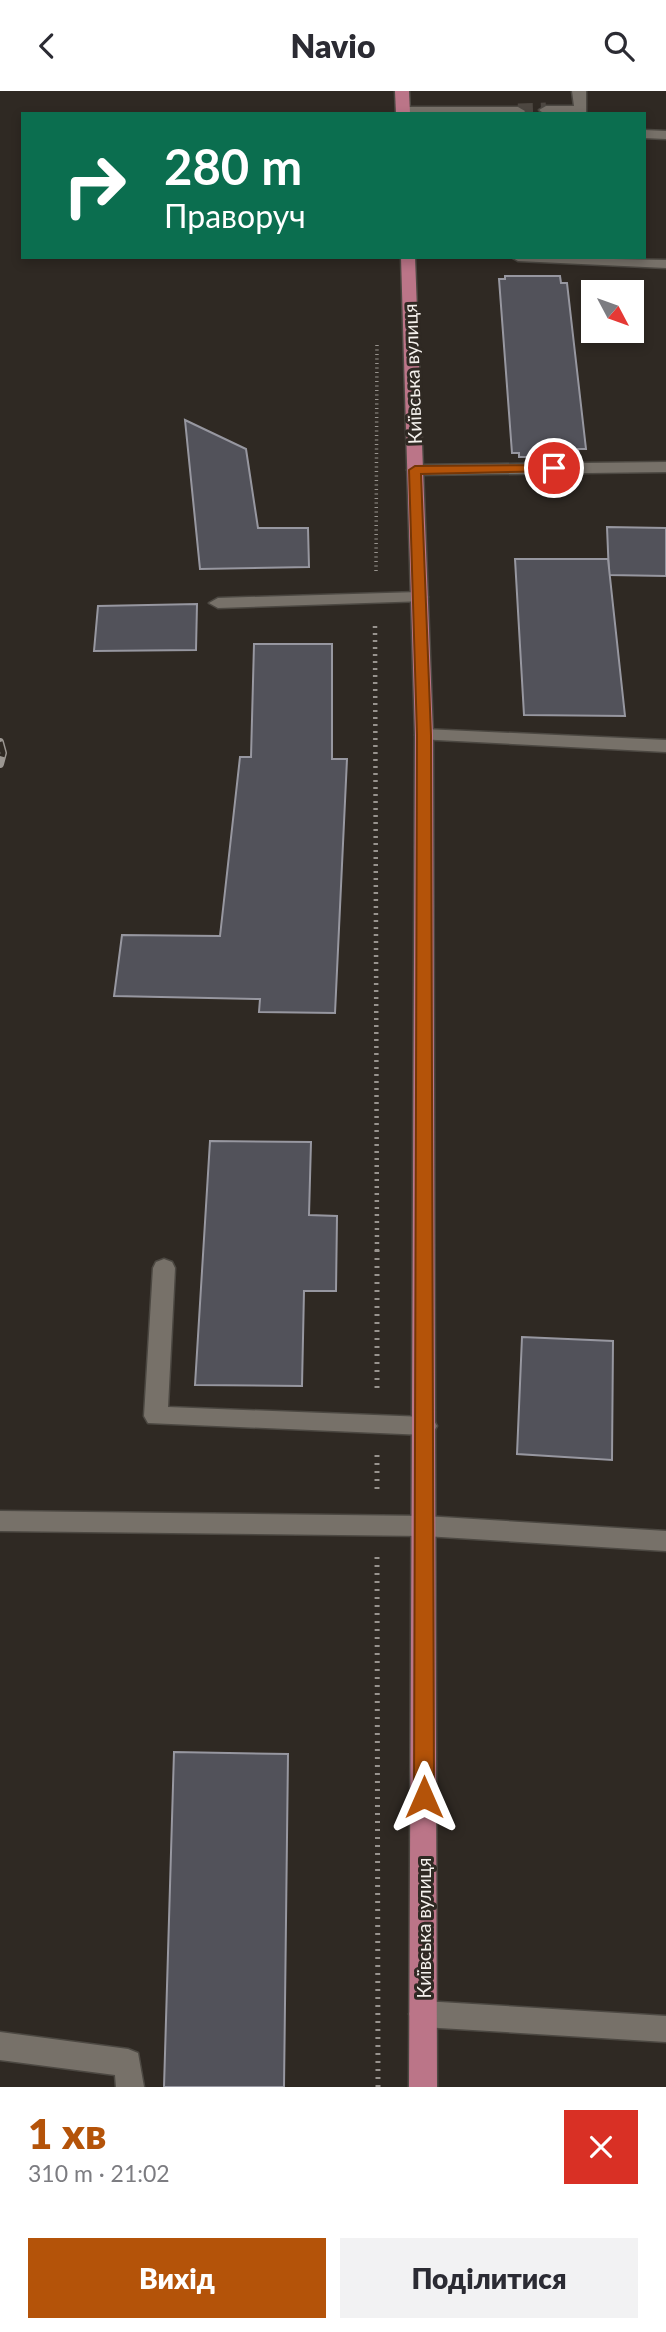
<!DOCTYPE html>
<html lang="uk">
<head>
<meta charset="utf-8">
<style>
  :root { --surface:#fff; --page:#f2f2f3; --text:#2b2b33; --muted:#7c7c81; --accent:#b45309 }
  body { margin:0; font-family:Lato,sans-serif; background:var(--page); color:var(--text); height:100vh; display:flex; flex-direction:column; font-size:26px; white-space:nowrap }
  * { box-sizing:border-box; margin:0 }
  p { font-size:23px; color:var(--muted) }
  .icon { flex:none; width:38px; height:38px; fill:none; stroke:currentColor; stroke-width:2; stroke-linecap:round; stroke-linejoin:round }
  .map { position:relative; height:1996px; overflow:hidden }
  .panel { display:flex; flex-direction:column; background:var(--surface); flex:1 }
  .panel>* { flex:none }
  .guide { position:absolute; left:21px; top:21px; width:625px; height:147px; border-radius:0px; box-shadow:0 4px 10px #0003; background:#0b6e4f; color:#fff; overflow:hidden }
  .needle { width:46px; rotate:131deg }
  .fabs { position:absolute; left:581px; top:189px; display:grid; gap:14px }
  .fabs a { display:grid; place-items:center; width:63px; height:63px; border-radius:0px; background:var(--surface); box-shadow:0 4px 10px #0003; font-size:35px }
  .pin { position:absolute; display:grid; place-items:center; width:60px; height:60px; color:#fff; margin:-30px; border:4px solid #fff; border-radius:50%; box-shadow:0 2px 7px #0007 }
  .me { position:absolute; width:77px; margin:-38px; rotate:0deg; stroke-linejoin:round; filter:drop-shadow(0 0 5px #0008) }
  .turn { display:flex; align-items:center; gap:24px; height:147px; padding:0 28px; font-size:32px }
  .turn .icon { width:91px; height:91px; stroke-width:2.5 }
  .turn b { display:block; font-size:49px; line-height:60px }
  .round { display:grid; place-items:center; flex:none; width:74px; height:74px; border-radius:0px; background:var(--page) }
  .head { display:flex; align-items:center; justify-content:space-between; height:119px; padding:0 28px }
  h1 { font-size:42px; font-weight:800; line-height:52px; color:var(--accent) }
  .button { display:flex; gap:14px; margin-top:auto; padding:14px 28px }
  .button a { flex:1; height:80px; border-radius:0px; background:var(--accent); color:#fff; font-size:28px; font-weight:800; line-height:80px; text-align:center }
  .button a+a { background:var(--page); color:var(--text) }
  header { display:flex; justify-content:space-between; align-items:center; height:91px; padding:0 28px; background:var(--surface); font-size:32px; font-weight:800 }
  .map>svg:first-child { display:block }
</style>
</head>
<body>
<header><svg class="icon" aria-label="back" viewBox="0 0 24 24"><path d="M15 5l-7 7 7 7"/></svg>Navio<svg class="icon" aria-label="search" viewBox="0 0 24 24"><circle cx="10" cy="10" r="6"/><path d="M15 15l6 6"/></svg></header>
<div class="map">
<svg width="666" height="1996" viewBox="0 0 666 1996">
  <rect width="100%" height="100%" fill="#2f2923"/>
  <g fill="#52525a" stroke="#9797a0" stroke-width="2">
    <path d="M505 185H560L561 192H567L586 358H578L579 366H519V362H512L499 188H505Z"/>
    <path d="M185 329 246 358 258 437H308L309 476 200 478Z"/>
    <path d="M607 436 666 437V485L609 484Z"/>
    <path d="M515 468H608L625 625 524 624Z"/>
    <path d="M197 513 196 559 94 560 98 515Z"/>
    <path d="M254 553H332V668H347L335 922 259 921 260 908 114 905 122 844 220 845 240 666H251Z"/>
    <path d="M210 1050 311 1051 309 1124 337 1125 336 1200H304L302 1295 195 1294Z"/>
    <path d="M522 1246 613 1250 612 1369 517 1363Z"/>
    <path d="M174 1661 288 1663 284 1996H164Z"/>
  </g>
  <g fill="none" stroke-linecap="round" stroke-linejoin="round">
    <path stroke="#4d4741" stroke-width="15" stroke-dasharray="15 8" stroke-linecap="butt" d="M518 20 546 19"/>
    <defs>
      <g id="minor">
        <path d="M572 0H586V22L545 23 539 19 546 15H574Z"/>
        <path d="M403 16H518L525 20 523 23H398V17Z"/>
        <path d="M644 39 666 40V48L644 47Z"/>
        <path d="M511 166 666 169V177L518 170Z"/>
        <path d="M666 371V381L415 384 407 379 415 374Z"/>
        <path d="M419 501 425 502 428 506 425 510 218 517 209 512 218 507Z"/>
        <path d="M424 638 666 649V661L418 648 415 644 418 640Z"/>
        <path d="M164 1168 172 1171 175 1177 168 1316 425 1326 433 1328 437 1335 433 1342 425 1344 148 1332 144 1325 153 1177 156 1171Z"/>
        <path d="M0 1420 425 1425 666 1440V1460L425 1445 0 1440Z"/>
        <path d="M423 1910 666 1925V1951L423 1936 413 1932 409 1923 413 1914Z"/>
        <path d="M0 1941 128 1958 138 1962 144 1996H116L115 1984 0 1969Z"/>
      </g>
      <g id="major">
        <path d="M395 0H409L410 23H396Z"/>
        <path d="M401 166H415L433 644 437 1996H409L415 644Z"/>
      </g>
    </defs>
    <use href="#minor" stroke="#4c4842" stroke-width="3"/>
    <use href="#major" stroke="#4c4842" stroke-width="3"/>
    <path stroke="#98938e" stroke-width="3.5" stroke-dasharray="1 3.5" stroke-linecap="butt" d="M376 480 377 251"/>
    <path stroke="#98938e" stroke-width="4.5" stroke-dasharray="2 5" stroke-linecap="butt" d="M375 535 377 1161"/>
    <g stroke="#98938e" stroke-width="5" stroke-dasharray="2 6" stroke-linecap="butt">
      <path d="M377 1159V1303"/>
      <path d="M377 1364V1401"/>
      <path d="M377 1466 378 1996"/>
    </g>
    <use href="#minor" fill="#777169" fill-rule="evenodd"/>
    <use href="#major" fill="#bb7588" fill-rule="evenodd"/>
    <defs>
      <path id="rail" d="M0 651 3 662 0 673"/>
    </defs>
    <use href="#rail" stroke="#9b9691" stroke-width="8"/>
    <use href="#rail" stroke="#2f2923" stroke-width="5" stroke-dasharray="15" stroke-linecap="butt"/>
  </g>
  <path fill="#b45309" stroke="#753606" stroke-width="2" d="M554 374 561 377 559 380 421 383 431 644 434 1706 431 1713 424 1715 417 1713 414 1706 417 644 409 379 415 375Z"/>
  <g text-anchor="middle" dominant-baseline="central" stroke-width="6" stroke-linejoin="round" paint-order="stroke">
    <g font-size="19" fill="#f5f1ed" stroke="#2f2923">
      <text transform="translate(412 283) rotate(-92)">Київська вулиця</text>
      <text transform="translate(423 1837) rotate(-90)">Київська вулиця</text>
    </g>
  </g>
</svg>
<div class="fabs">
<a><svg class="needle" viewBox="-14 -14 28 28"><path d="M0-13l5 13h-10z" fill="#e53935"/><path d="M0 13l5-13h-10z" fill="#7c7c81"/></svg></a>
</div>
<div class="pin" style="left:554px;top:377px;background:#d93025"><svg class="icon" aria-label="arrive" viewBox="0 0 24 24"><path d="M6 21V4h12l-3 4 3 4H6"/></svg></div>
<svg class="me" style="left:424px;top:1706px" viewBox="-20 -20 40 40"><path d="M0-17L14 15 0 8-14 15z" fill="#b45309" stroke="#fff" stroke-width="4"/></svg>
<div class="guide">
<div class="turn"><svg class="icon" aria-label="right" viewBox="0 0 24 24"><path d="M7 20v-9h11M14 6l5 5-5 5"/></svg><div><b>280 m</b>Праворуч</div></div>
</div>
</div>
<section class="panel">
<div class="head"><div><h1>1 хв</h1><p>310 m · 21:02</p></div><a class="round" style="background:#d93025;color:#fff"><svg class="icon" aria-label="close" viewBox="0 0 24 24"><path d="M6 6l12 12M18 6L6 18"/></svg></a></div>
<div class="button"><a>Вихід</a><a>Поділитися</a></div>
</section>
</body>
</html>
